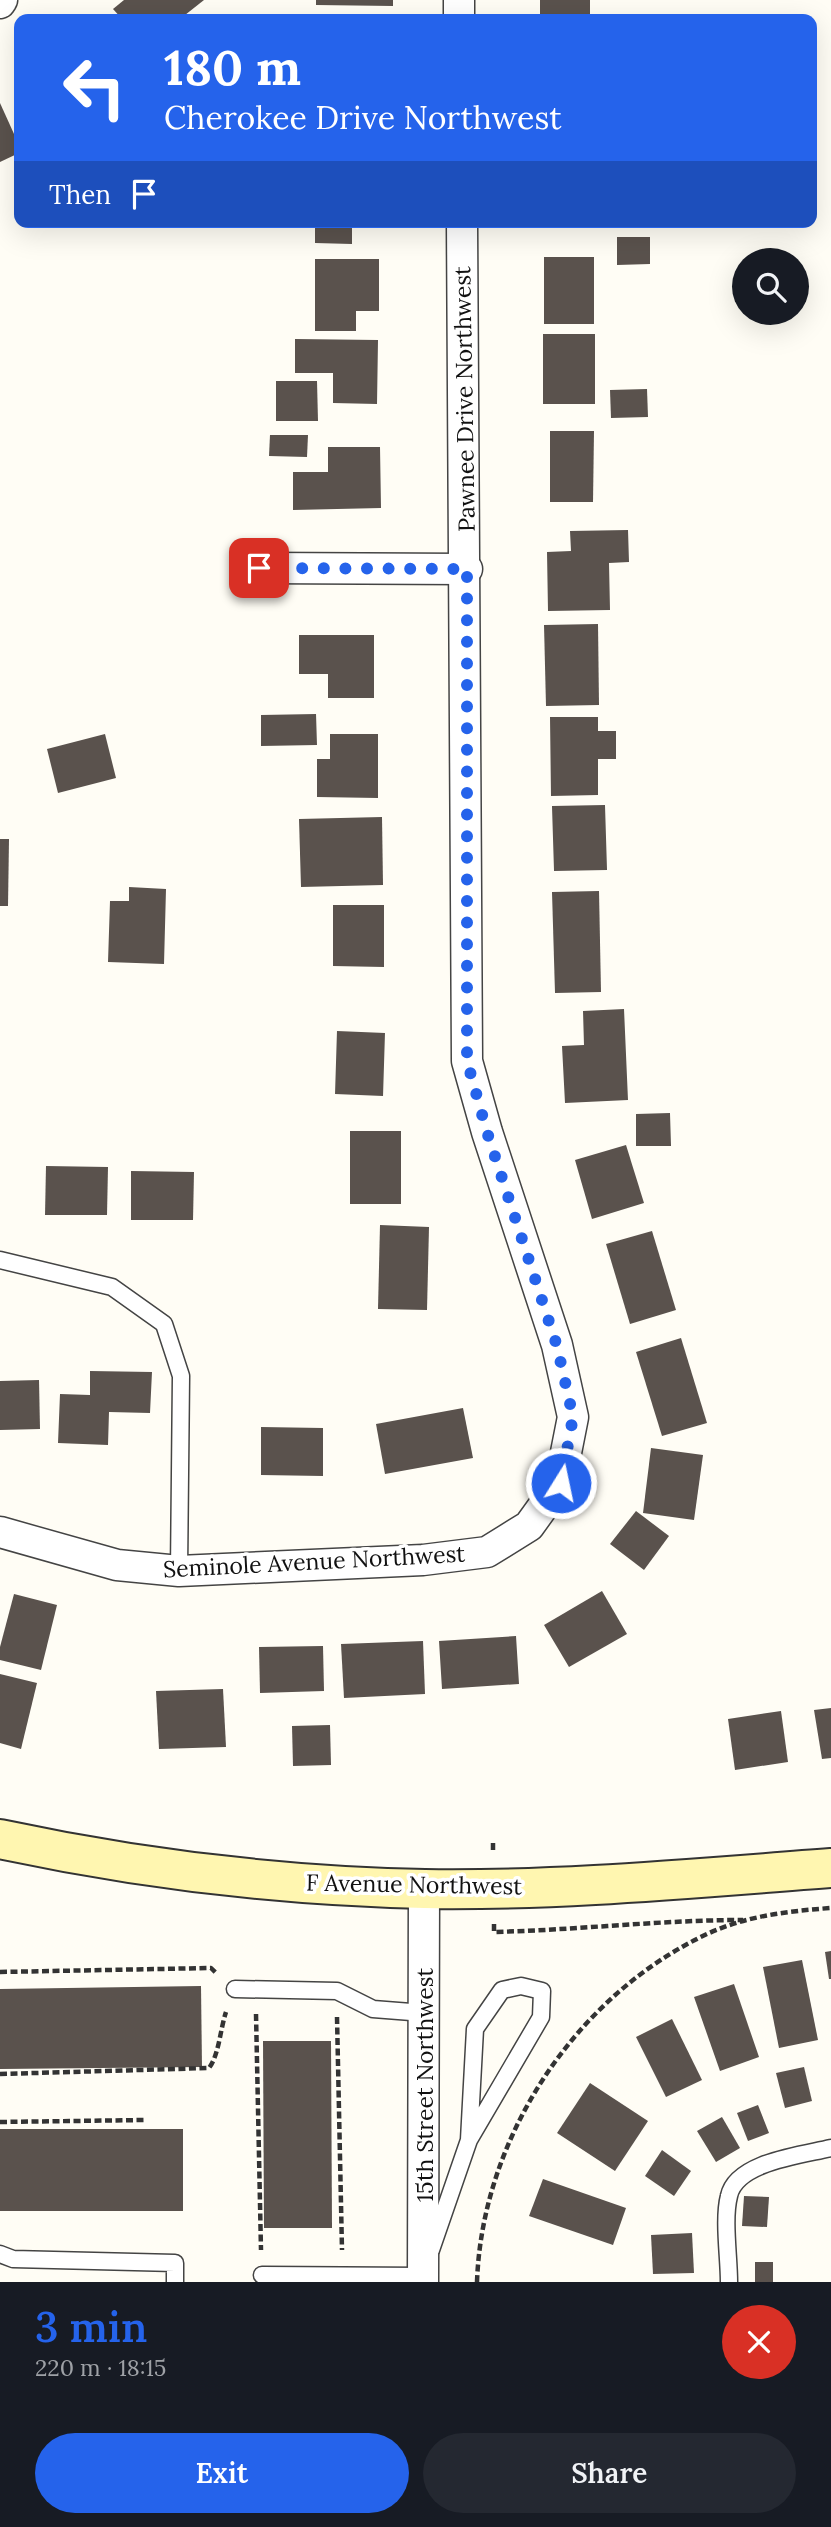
<!DOCTYPE html>
<html lang="en">
<head>
<meta charset="utf-8">
<style>
  :root { --surface:#171b24; --page:#242831; --text:#f1f3f6; --muted:#9ea1a6; --accent:#2563eb }
  body { margin:0; font-family:Lora,serif; background:var(--page); color:var(--text); height:100vh; display:flex; flex-direction:column; font-size:26px; white-space:nowrap }
  * { box-sizing:border-box; margin:0 }
  p { font-size:23px; color:var(--muted) }
  .icon { flex:none; width:38px; height:38px; fill:none; stroke:currentColor; stroke-width:2; stroke-linecap:round; stroke-linejoin:round }
  .map { position:relative; height:2282px; overflow:hidden }
  .details { display:flex; flex-direction:column; background:var(--surface); flex:1 }
  .details>* { flex:none }
  .top-card { position:absolute; left:14px; top:14px; width:803px; height:214px; border-radius:14px; box-shadow:0 7px 28px #0002; background:#2563eb; color:#fff; overflow:hidden }
  .buttons { position:absolute; left:732px; top:248px; display:grid; gap:14px }
  .buttons a { display:grid; place-items:center; width:77px; height:77px; border-radius:50%; background:var(--surface); box-shadow:0 7px 28px #0002; font-size:35px }
  .pin { position:absolute; display:grid; place-items:center; width:60px; height:60px; color:#fff; margin:-30px; border-radius:14px; box-shadow:0 4px 10px #0006 }
  .me { position:absolute; width:77px; margin:-38px; rotate:10deg; stroke-linejoin:round; filter:drop-shadow(0 0 5px #0008) }
  .turn { display:flex; align-items:center; gap:24px; height:147px; padding:0 35px; font-size:32px }
  .turn .icon { width:91px; height:91px; stroke-width:2.5 }
  .turn b { display:block; font-size:49px; line-height:60px }
  .then { display:flex; align-items:center; height:66px; padding:0 35px; background:#0003; gap:14px; font-size:26px }
  .round { display:grid; place-items:center; flex:none; width:74px; height:74px; border-radius:37px; background:var(--page) }
  .headline { display:flex; align-items:center; justify-content:space-between; height:119px; padding:0 35px }
  h1 { font-size:42px; font-weight:600; line-height:52px; color:var(--accent) }
  .button { display:flex; gap:14px; margin-top:auto; padding:14px 35px }
  .button a { flex:1; height:80px; border-radius:42px; background:var(--accent); color:#fff; font-size:28px; font-weight:600; line-height:80px; text-align:center }
  .button a+a { background:var(--page); color:var(--text) }
  .map>svg:first-child { display:block }
</style>
</head>
<body>
<div class="map">
<svg width="831" height="2282" viewBox="0 0 831 2282">
  <rect width="100%" height="100%" fill="#fffdf5"/>
  <g fill="#5a524d">
    <path d="M124 0H204L180 19H122L113 9Z"/>
    <path d="M316 0H393V6L316 5Z"/>
    <rect x="540" y="0" width="50" height="19"/>
    <path d="M0 103 19 145V153L0 162Z"/>
    <path d="M315 222H380V225H352V244L315 243Z"/>
    <path d="M542 222H594V227L542 228Z"/>
    <path d="M617 237H650V264L617 265Z"/>
    <rect x="544" y="257" width="50" height="67"/>
    <path d="M315 259H379V311H356V331H315Z"/>
    <rect x="543" y="334" width="52" height="70"/>
    <path d="M295 339 378 340 377 404 333 403V373H295Z"/>
    <path d="M276 381H317L318 421H276Z"/>
    <path d="M647 389 648 417 611 418 610 390Z"/>
    <path d="M550 431H594L593 502H550Z"/>
    <path d="M270 435H308L307 457 269 456Z"/>
    <path d="M328 447H380L381 508 293 510V472H328Z"/>
    <path d="M628 530 629 562 609 563 610 610 548 611 547 552 571 551 570 531Z"/>
    <path d="M598 624 599 705 546 706 544 625Z"/>
    <path d="M299 635H374V698H328V674H299Z"/>
    <path d="M316 714 317 745 261 746V715Z"/>
    <path d="M550 717H598V731H616V759H598V795L551 796Z"/>
    <path d="M105 734 116 778 58 793 47 749Z"/>
    <path d="M330 734H378V798L317 797V759H330Z"/>
    <path d="M605 805 607 870 554 871 552 806Z"/>
    <path d="M382 817 383 885 301 887 299 819Z"/>
    <path d="M0 839H9L8 906H0Z"/>
    <path d="M129 887 166 889 164 964 108 962 110 901H129Z"/>
    <path d="M599 891 601 992 555 993 552 892Z"/>
    <path d="M333 905H384V967L333 966Z"/>
    <path d="M624 1009 628 1100 565 1103 562 1046 584 1045 583 1011Z"/>
    <path d="M337 1031 385 1033 383 1096 335 1094Z"/>
    <path d="M670 1113 671 1146H636V1114Z"/>
    <rect x="350" y="1131" width="51" height="73"/>
    <path d="M626 1145 644 1203 592 1219 575 1160Z"/>
    <path d="M46 1166 108 1167 107 1215H45Z"/>
    <path d="M131 1171 194 1172 193 1220H131Z"/>
    <path d="M380 1225 429 1227 427 1310 378 1309Z"/>
    <path d="M652 1231 676 1310 630 1324 606 1244Z"/>
    <path d="M681 1338 707 1423 662 1436 636 1352Z"/>
    <path d="M90 1371 152 1372 150 1413 109 1412 108 1445 58 1443 60 1394 90 1395Z"/>
    <path d="M39 1380 40 1429 0 1430V1381Z"/>
    <path d="M463 1408 473 1458 385 1474 376 1424Z"/>
    <path d="M261 1427 323 1428V1476L261 1475Z"/>
    <path d="M651 1448 703 1455 694 1520 643 1513Z"/>
    <path d="M636 1511 669 1536 644 1570 610 1544Z"/>
    <path d="M602 1591 627 1634 569 1667 544 1625Z"/>
    <path d="M14 1594 57 1605 41 1670 0 1660V1647Z"/>
    <path d="M516 1636 519 1684 442 1689 439 1641Z"/>
    <path d="M423 1641 425 1694 344 1698 341 1644Z"/>
    <path d="M323 1646 324 1691 260 1693 259 1647Z"/>
    <path d="M0 1674 37 1683 21 1749 0 1743Z"/>
    <path d="M223 1689 226 1747 159 1749 156 1691Z"/>
    <path d="M831 1708V1758L822 1759 814 1710Z"/>
    <path d="M781 1711 788 1762 735 1770 728 1719Z"/>
    <path d="M330 1725 331 1765 293 1766 292 1726Z"/>
    <path d="M831 1951V1979H829L825 1952Z"/>
    <path d="M802 1960 818 2040 779 2048 763 1967Z"/>
    <path d="M734 1984 759 2057 720 2071 694 1997Z"/>
    <path d="M201 1986 202 2067 0 2069V1989Z"/>
    <path d="M672 2019 702 2080 666 2097 636 2037Z"/>
    <path d="M263 2041H331L332 2228H264Z"/>
    <path d="M804 2067 812 2101 785 2108 776 2073Z"/>
    <path d="M590 2083 648 2121 615 2171 557 2133Z"/>
    <path d="M758 2105 769 2133 748 2141 737 2113Z"/>
    <path d="M722 2117 740 2148 716 2162 697 2131Z"/>
    <rect x="0" y="2129" width="183" height="82"/>
    <path d="M662 2150 691 2171 674 2196 645 2176Z"/>
    <path d="M543 2179 626 2208 613 2245 529 2216Z"/>
    <path d="M744 2196 769 2197 767 2227 742 2226Z"/>
    <path d="M692 2233 694 2273 653 2274 651 2235Z"/>
    <rect x="755" y="2262" width="18" height="20"/>
  </g>
  <g fill="none" stroke-linecap="round" stroke-linejoin="round">
    <defs>
      <g id="service">
        <path d="M0 1260 112 1287 164 1324 181 1376 179 1571"/>
        <path d="M235 1989 337 1991 373 2009 424 2013"/>
        <path d="M431 2250 469 2140 541 2017 542 1991 521 1986 502 1990 475 2029 469 2140"/>
        <path d="M0 2254 13 2259 175 2263V2282"/>
        <path d="M262 2275 423 2276 424 2271"/>
        <path d="M729 2282C729 2257 723 2219 729 2196 736 2162 802 2155 831 2148"/>
      </g>
      <g id="minor">
        <path d="M459 0V19"/>
        <path d="M0 3 2 0"/>
        <path d="M259 568 467 569"/>
        <path d="M0 1532 117 1565 179 1571 423 1560 487 1552 529 1526 560 1483 573 1417 557 1345 487 1132 467 1061 462 222"/>
        <path d="M423 2282 424 1889"/>
      </g>
      <path id="secondary" d="M0 1839C140 1869 282 1886 425 1889 560 1891 696 1878 831 1868"/>
    </defs>
    <use href="#service" stroke="#444" stroke-width="19"/>
    <use href="#minor" stroke="#444" stroke-width="33"/>
    <use href="#secondary" stroke="#333" stroke-width="42"/>
    <g stroke="#333" stroke-width="4.5" stroke-dasharray="7 3.5" stroke-linecap="butt">
      <path d="M493 1843V1852"/>
      <path d="M494 1924V1932C577 1930 660 1920 743 1920"/>
      <path d="M0 1972 211 1968 217 1974"/>
      <path d="M256 2014 261 2250"/>
      <path d="M337 2017 342 2250"/>
      <path d="M0 2074 209 2068C219 2055 220 2030 226 2012"/>
      <path d="M0 2122 144 2120"/>
      <path d="M477 2282C482 2138 575 1996 707 1934 746 1916 788 1911 831 1908"/>
    </g>
    <use href="#service" stroke="#fff" stroke-width="16"/>
    <use href="#minor" stroke="#fff" stroke-width="30"/>
    <use href="#secondary" stroke="#fff6b0" stroke-width="38"/>
  </g>
  <g fill="none" stroke-linecap="round" stroke-linejoin="round">
    <path stroke="#2563eb" stroke-width="12" stroke-dasharray="0 21.6" d="M259 568 467 569V1061L487 1132 557 1346 573 1417 561 1483"/>
  </g>
  <g text-anchor="middle" dominant-baseline="central" stroke-width="7" stroke-linejoin="round" paint-order="stroke">
    <g font-size="23" fill="#111" stroke="#fff">
      <text transform="translate(464 399) rotate(-91)">Pawnee Drive Northwest</text>
      <text transform="translate(314 1561) rotate(-3)">Seminole Avenue Northwest</text>
      <text transform="translate(414 1884) rotate(1)">F Avenue Northwest</text>
      <text transform="translate(424 2085) rotate(-90)">15th Street Northwest</text>
    </g>
  </g>
</svg>
<div class="buttons">
<a><svg class="icon" aria-label="search" viewBox="0 0 24 24"><circle cx="10" cy="10" r="6"/><path d="M15 15l6 6"/></svg></a>
</div>
<div class="pin" style="left:259px;top:568px;background:#d93025"><svg class="icon" aria-label="arrive" viewBox="0 0 24 24"><path d="M6 21V4h12l-3 4 3 4H6"/></svg></div>
<svg class="me" style="left:561px;top:1483px" viewBox="-20 -20 40 40"><circle r="17" fill="#2563eb" stroke="#fff" stroke-width="3"/><path d="M0-11L8 9 0 5-8 9z" fill="#fff"/></svg>
<div class="top-card">
<div class="turn"><svg class="icon" aria-label="left" viewBox="0 0 24 24"><path d="M17 20v-9H6M10 6l-5 5 5 5"/></svg><div><b>180 m</b>Cherokee Drive Northwest</div></div>
<div class="then">Then<svg class="icon" aria-label="arrive" viewBox="0 0 24 24"><path d="M6 21V4h12l-3 4 3 4H6"/></svg></div>
</div>
</div>
<section class="details">
<div class="headline"><div><h1>3 min</h1><p>220 m · 18:15</p></div><a class="round" style="background:#d93025;color:#fff"><svg class="icon" aria-label="close" viewBox="0 0 24 24"><path d="M6 6l12 12M18 6L6 18"/></svg></a></div>
<div class="button"><a>Exit</a><a>Share</a></div>
</section>
</body>
</html>
